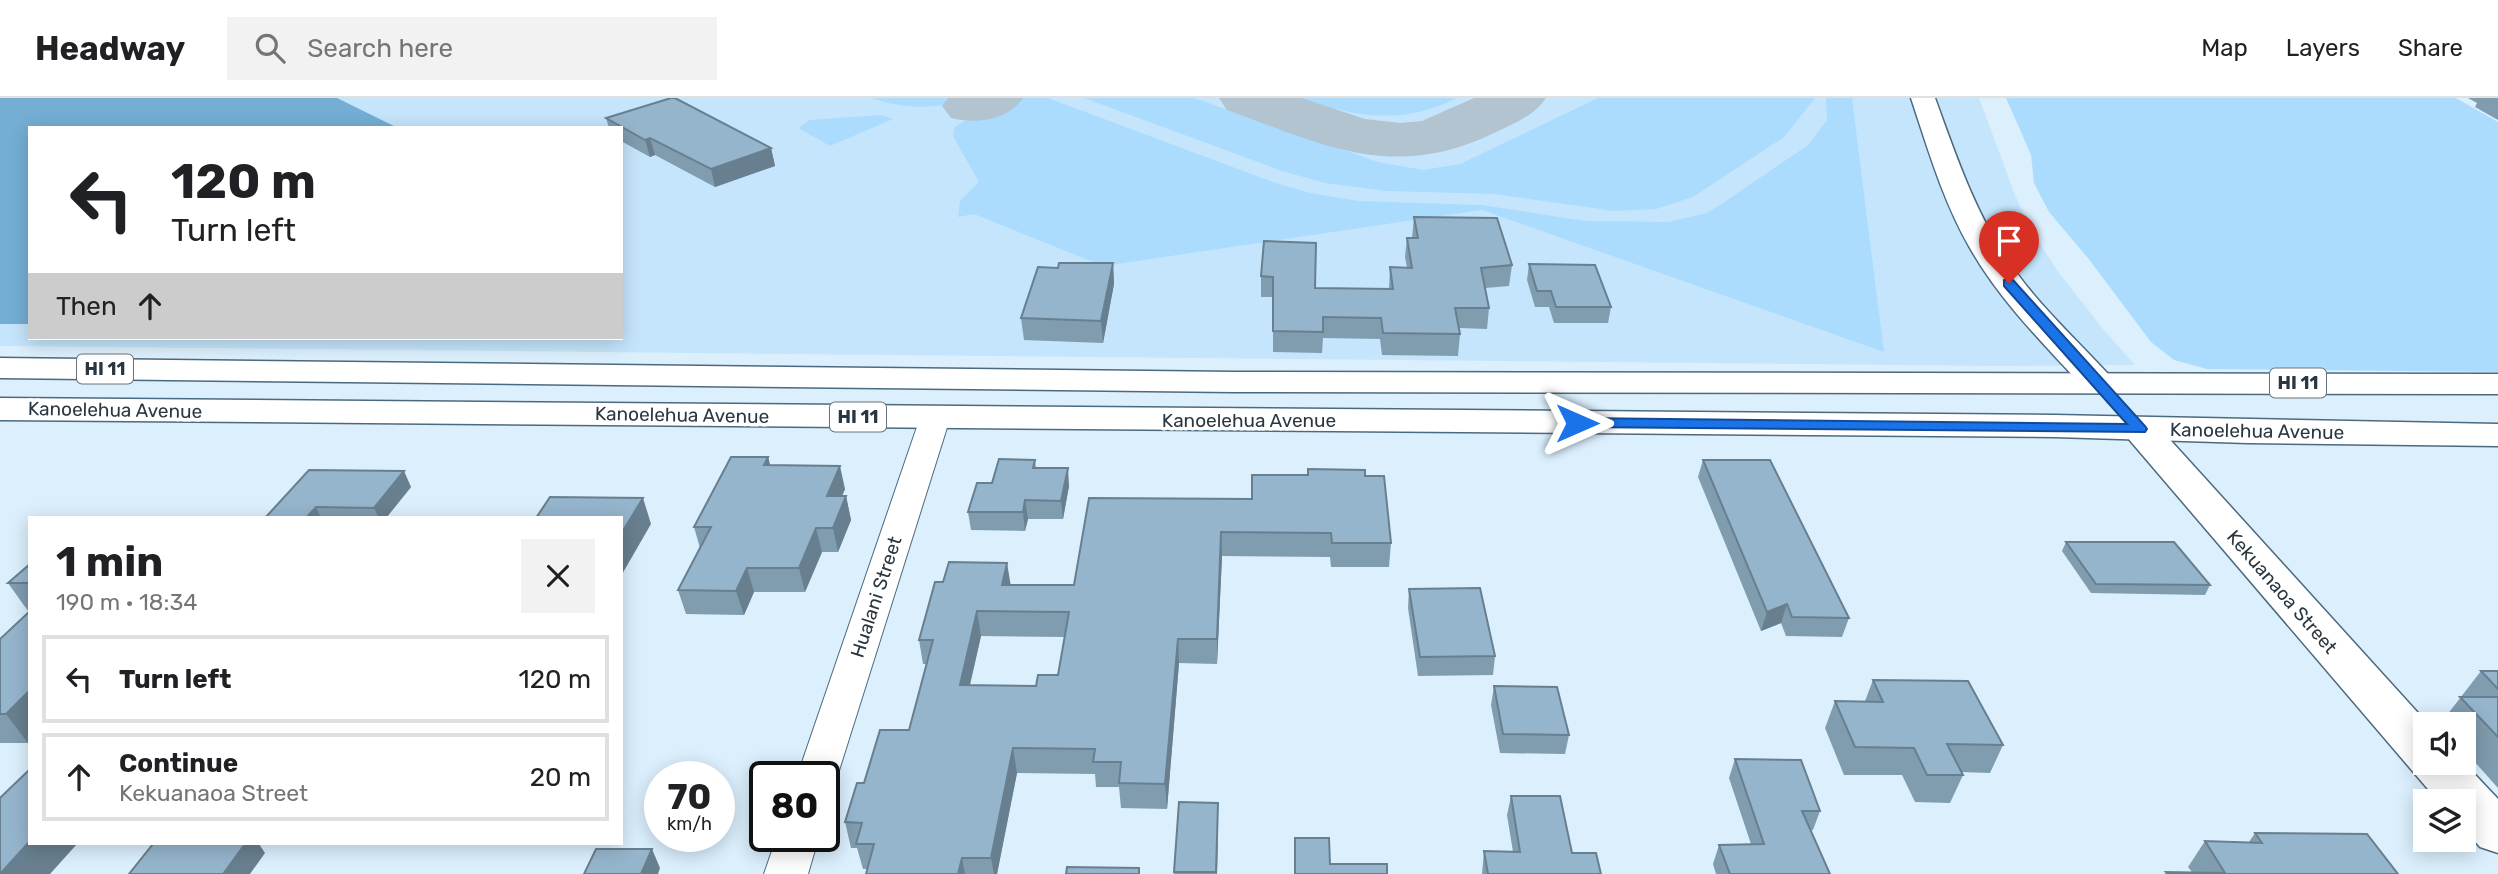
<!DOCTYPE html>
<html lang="en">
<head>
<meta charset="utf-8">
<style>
  :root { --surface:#fff; --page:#f2f2f2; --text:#202124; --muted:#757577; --line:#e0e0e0 }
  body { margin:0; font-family:Rubik,sans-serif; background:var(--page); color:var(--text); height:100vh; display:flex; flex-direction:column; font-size:26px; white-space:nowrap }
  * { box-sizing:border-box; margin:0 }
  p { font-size:23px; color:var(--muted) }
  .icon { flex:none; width:38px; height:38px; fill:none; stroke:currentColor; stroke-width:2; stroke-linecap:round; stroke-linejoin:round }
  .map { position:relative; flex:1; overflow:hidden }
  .sheet { position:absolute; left:28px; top:418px; width:595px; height:329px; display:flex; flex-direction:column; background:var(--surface); border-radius:0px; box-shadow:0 4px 18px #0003 }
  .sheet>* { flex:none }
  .top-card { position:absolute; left:28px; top:28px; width:595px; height:214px; border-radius:0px; box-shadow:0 4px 18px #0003; background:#fff; color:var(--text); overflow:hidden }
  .controls { position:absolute; left:2413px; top:614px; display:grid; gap:14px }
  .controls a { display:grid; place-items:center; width:63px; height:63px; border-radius:0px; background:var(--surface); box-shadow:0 4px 18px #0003; font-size:35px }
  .speed { position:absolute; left:644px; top:663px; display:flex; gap:14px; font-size:35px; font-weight:700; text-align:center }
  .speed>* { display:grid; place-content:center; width:91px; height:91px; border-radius:50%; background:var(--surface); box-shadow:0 4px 18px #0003; line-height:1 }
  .speed small { font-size:18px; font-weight:400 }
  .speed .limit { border:4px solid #111; border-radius:10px; background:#fff; color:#111 }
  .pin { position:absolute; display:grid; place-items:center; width:60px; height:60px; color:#fff; margin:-72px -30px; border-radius:50% 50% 50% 0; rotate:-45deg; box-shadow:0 0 7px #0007 }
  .pin .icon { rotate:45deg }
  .me { position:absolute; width:77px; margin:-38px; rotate:90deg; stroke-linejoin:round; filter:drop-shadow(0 0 5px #0008) }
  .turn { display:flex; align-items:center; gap:24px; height:147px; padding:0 28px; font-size:32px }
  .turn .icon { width:91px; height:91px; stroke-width:2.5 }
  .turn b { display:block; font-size:49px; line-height:60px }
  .then { display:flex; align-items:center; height:66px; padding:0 28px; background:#0003; gap:14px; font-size:26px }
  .round { display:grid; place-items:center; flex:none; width:74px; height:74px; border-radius:0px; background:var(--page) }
  .overview { display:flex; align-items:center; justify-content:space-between; height:119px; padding:0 28px }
  h1 { font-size:42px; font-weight:700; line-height:52px }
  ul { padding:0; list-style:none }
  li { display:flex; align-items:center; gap:21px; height:88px; margin:0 14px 10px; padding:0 14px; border:4px solid var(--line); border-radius:0px }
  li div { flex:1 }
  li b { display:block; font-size:26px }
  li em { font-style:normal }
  header { display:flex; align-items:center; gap:42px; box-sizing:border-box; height:98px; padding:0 35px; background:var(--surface); border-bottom:2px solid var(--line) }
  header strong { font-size:33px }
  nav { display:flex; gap:38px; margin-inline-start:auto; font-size:24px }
  .search { width:490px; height:63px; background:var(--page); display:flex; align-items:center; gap:18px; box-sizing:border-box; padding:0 24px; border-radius:0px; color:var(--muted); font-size:26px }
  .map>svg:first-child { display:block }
</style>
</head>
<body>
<header>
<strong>Headway</strong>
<div class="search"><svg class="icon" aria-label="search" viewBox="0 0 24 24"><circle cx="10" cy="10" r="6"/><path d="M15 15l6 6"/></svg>Search here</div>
<nav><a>Map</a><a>Layers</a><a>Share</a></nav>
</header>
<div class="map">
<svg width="2498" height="776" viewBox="0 0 2498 776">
  <rect width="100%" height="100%" fill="#dbeffd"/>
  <path fill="#c5e5fc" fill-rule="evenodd" d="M0 0H1979L2015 97 2032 134 2059 175 2103 231 2135 267 1996 268 0 248ZM30 30H621V240H30Z"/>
  <g fill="#acdcfd">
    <path d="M872 0H977C942 10 906 13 872 0Z"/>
    <path d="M1017 0H1048L1273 84 1310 95 1359 103 1482 107 1585 123 1668 124 1707 115 1720 107 1808 47 1827 22 1826 0H1852L1884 254 1482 112 1103 168 974 116 958 119 960 103 979 84 953 38 954 30 976 14Z"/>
    <path d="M1084 0H1194L1378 64 1423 72 1460 66 1598 0H1815L1784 39 1693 99 1656 111 1614 113 1494 96 1386 93 1325 85 1282 73Z"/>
    <path d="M1299 0H1457C1400 28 1357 19 1299 0Z"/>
    <path d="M2006 0H2456L2498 24V274L2207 271 2174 262 2151 244 2088 160 2049 114 2034 85 2031 57Z"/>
    <path d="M880 17 893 21 830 48 798 30 810 22Z"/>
  </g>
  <path fill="#74aed4" d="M0 0H337L398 30H30V226H0Z"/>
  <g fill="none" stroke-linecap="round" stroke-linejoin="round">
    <g fill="#b2c4d0" fill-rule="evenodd">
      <path d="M948 0H1023C1008 23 976 26 951 20L942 8Z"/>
      <path d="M1219 0H1302L1365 21 1400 25 1422 23 1474 0H1546C1534 18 1513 26 1494 35 1392 84 1324 47 1227 12Z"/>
    </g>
    <defs>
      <g id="street">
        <path d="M935 311 945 314 950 320 837 679 831 690 824 692V679H797L920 320 925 314Z"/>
        <path d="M777 738H819L808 776H764Z"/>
      </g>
      <g id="secondary">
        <path d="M1911 0H1935C1955 55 1974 112 2007 161 2035 204 2074 239 2109 277L2114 284 2109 291 2097 294 2085 291C2044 246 2000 203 1970 150 1943 103 1928 51 1911 0Z"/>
        <path d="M2140 320 2153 323 2428 626H2426V665H2464L2498 701V755L2480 749 2464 731V704H2439L2127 339 2122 331 2127 323Z"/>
      </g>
      <g id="highway">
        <path d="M0 260 1234 274 2498 276V296L1234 294 0 280Z"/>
        <path d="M0 300 2055 317 2498 326V348L2248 345 2055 339 0 322Z"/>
      </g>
    </defs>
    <use href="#street" stroke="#4c6a7f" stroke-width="2"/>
    <use href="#secondary" stroke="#4c6a7f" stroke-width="3"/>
    <use href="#highway" stroke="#4c6a7f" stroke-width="3"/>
    <use href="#street" fill="#fff" fill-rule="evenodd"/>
    <use href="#secondary" fill="#fff" fill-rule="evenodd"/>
    <use href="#highway" fill="#fff" fill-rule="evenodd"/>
  </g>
  <g fill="#809caf" fill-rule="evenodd">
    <path d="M2468 0H2498V22L2475 9 2477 5Z"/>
    <path d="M606 20 771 50 775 68 715 89 655 57 650 59 621 43V30H609Z"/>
    <path d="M1414 119 1512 167 1509 188 1485 190 1489 210 1487 231 1459 230 1460 236 1458 258 1382 257 1380 241 1323 240 1322 255 1273 254V199H1261V178L1264 143 1315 190 1389 191 1390 169 1407 170 1405 159 1407 140H1412Z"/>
    <path d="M1113 165 1114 186 1103 245 1024 242 1021 220 1058 170Z"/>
    <path d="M1529 166 1611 209 1608 225H1554L1549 209H1535L1527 182Z"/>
    <path d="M768 359 770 367 845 391 842 398H846L851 422 838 454H822L805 494H754L744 517 686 516 678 492 700 450 694 429Z"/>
    <path d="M1035 362 1036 370 1069 388 1063 421H1028L1025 433 971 432 968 414 992 385Z"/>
    <path d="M1703 362 1849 520 1842 539 1786 538 1781 525 1761 533 1698 379Z"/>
    <path d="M1365 378 1391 445 1389 469H1331L1330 459 1222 458 1217 566 1179 565 1167 711 1121 710 1119 689H1096L1095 676 1017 675 997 776H866L867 771H863L857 750H851L845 724 864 685 909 632 926 566H923L919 542 943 484 1010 487H1074L1252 401ZM981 538 1065 539 1058 577 1036 588 970 587Z"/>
    <path d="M411 389 386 420H265Z"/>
    <path d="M2066 444 2210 487 2205 497 2091 495 2062 453Z"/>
    <path d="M30 466V643L28 645H0V541L29 513H28L8 485Z"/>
    <path d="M1409 491 1495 558 1493 577 1418 578 1408 510Z"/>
    <path d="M2481 573H2498V690L2464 652V626H2440Z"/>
    <path d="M1873 582 2003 647 1990 675 1961 674 1963 677 1950 705 1915 704 1902 677H1844L1825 630 1835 603H1865Z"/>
    <path d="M1494 588 1569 637 1565 656 1500 655 1491 607Z"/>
    <path d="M1735 661 1820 713 1813 732H1811L1830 776H1716L1713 766 1719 747 1751 746 1729 680Z"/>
    <path d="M1511 698 1572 755 1601 776H1482L1484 753 1513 754 1507 717Z"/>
    <path d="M1179 704 1218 724 1217 776H1174Z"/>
    <path d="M2255 735 2398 776H2165L2166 774H2192L2188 769 2205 743 2249 744Z"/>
  </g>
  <g fill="#687f8f">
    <path d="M650 40 655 57 650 59 645 42Z"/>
    <path d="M771 50 775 68 715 89 711 71Z"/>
    <path d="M1113 165 1114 186 1103 245 1101 223Z"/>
    <path d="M768 359 774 382 764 367Z"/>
    <path d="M840 368 845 391 832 421 827 398Z"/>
    <path d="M1068 370 1069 388 1063 421 1061 403Z"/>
    <path d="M404 373 411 389 386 420H379L374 410Z"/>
    <path d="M846 398 851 422 838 454 833 430Z"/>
    <path d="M643 400 651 426 621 478V436Z"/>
    <path d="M1025 402 1028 421 1025 433 1023 414Z"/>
    <path d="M316 409 321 420H306Z"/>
    <path d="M816 430 822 454 805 494 799 470Z"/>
    <path d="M1221 434 1222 458 1217 566V541Z"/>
    <path d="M1007 465 1011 489 1002 487Z"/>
    <path d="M747 470 754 494 744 517 736 493Z"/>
    <path d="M1787 506 1781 525 1761 533 1767 514Z"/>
    <path d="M977 513 981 538 964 612 960 587Z"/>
    <path d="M1178 541 1179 565 1167 711 1165 686Z"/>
    <path d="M30 592V643L28 645 6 616Z"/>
    <path d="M1013 650 1017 675 997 776H994L991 760Z"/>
    <path d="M1218 705V724L1217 776H1216Z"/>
    <path d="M30 743V746H77L50 776H0Z"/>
    <path d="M245 746H259L265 755 250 776H223Z"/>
    <path d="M652 751 660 770 658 776H641Z"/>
    <path d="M962 760 965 776H958Z"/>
  </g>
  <g fill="#95b5cc" stroke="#687f8f" stroke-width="2" fill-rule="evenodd">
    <path d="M671 0H675L771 50 711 71 650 40 645 42 606 20Z"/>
    <path d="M1414 119 1497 120 1512 167 1481 170 1489 210H1455L1460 236 1383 235 1381 220 1323 219V234L1273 233V179L1261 178 1264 143 1316 145 1315 190 1393 191 1390 169 1412 170 1407 140H1418Z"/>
    <path d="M1059 165H1113L1101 223 1021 220 1038 169 1058 170Z"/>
    <path d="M1529 166 1595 167 1611 209H1556L1551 193H1537Z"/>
    <path d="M731 359H768L764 367 840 368 827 398H846L833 430H816L799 470H747L736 493 678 492 711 429H694Z"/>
    <path d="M999 361 1035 362 1033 370H1068L1061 403 1025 402 1023 414H968L977 385H992Z"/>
    <path d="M1703 362H1770L1849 520 1792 519 1787 506 1767 514Z"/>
    <path d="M1308 371 1365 372V378H1384L1391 445H1332L1331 435 1221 434 1217 541H1178L1165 686 1119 685 1121 664H1093L1095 651 1013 650 991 760H962L958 776H866L874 746H856L862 725 845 724 857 685H864L880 632H909L933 542H919L935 484H943L949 464 1007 465 1002 487H1074L1089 400 1252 401V377H1308ZM977 513 1069 514 1058 577H1038L1036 588 960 587Z"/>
    <path d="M309 372 404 373 374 410 316 409 306 420H265Z"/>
    <path d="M550 399 643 400 621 436V420H536Z"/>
    <path d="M2066 444H2174L2210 487 2096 486Z"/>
    <path d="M30 466V485H8Z"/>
    <path d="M1480 490 1495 558 1420 559 1409 491Z"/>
    <path d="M30 513V592L6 616H0V541Z"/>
    <path d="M2481 573H2498V591Z"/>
    <path d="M1873 582 1968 583 2003 647 1947 646 1963 677H1927L1914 650 1855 649 1835 603 1883 604Z"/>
    <path d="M1494 588 1557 589 1569 637 1503 636Z"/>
    <path d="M2460 599H2498V639Z"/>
    <path d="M1735 661 1801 662 1820 713H1802L1830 776H1730L1719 747 1764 746Z"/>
    <path d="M30 671V743L0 776V700Z"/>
    <path d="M1511 698H1560L1572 755H1596L1601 776H1488L1484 753 1520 754Z"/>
    <path d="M1179 704 1218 705 1216 774H1174Z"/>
    <path d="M2255 735 2367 736 2398 776H2168L2166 774 2225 775 2205 743 2262 745Z"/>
    <path d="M1295 740H1329L1330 766H1387V776H1295Z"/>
    <path d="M153 746H245L223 776H129Z"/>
    <path d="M596 751H652L641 776H584Z"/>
    <path d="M1067 769 1139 770V776H1066Z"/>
  </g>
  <path fill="#1a73e8" stroke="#114b97" stroke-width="2" d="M2009 181 2013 182 2145 328 2147 331 2145 334 1577 329 1570 325 1577 320 2127 326 2004 188V182Z"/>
  <g text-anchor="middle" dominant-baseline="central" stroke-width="7" stroke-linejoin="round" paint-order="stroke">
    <g fill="#fff" stroke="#6a7379" stroke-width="2">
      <rect x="77" y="256.5" width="56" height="29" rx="5"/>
      <rect x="2270" y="270.5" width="56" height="29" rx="5"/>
      <rect x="830" y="304.5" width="56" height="29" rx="5"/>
    </g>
    <g font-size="18" font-weight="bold" fill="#2a3740">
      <text x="105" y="271">HI 11</text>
      <text x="2298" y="285">HI 11</text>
      <text x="858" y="319">HI 11</text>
    </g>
    <g font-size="19" fill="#2a3740" stroke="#fff">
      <text transform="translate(115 312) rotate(1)">Kanoelehua Avenue</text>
      <text transform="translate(682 317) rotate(1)">Kanoelehua Avenue</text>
      <text x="1249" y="322">Kanoelehua Avenue</text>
      <text transform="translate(2257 333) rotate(1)">Kanoelehua Avenue</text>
      <text transform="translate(2282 494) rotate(49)">Kekuanaoa Street</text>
      <text transform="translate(876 499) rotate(-72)">Hualani Street</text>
    </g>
  </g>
</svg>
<div class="controls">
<a><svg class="icon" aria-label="sound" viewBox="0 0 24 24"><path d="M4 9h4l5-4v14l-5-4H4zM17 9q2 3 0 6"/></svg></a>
<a><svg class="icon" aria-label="layers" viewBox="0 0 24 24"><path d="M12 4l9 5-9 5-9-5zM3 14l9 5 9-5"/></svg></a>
</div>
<div class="speed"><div>70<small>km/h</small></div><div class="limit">80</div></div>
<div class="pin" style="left:2009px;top:185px;background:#d93025"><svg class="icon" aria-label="arrive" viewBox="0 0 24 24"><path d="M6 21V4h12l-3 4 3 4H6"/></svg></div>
<svg class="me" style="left:1577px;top:325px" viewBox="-20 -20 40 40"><path d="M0-17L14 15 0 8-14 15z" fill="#1a73e8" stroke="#fff" stroke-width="4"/></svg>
<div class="top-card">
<div class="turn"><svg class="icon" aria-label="left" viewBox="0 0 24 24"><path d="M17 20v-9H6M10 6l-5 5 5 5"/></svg><div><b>120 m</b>Turn left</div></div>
<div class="then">Then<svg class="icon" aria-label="ahead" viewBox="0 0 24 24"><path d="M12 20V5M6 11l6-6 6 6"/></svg></div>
</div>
<section class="sheet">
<div class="overview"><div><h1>1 min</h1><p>190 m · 18:34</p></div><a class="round"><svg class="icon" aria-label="close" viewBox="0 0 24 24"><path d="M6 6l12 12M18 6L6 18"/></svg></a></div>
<ul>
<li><svg class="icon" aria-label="left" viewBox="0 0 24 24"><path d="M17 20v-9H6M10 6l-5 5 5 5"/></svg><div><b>Turn left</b></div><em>120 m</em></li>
<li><svg class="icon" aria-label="ahead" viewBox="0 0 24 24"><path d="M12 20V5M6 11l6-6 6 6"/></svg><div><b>Continue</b><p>Kekuanaoa Street</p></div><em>20 m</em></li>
</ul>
</section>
</div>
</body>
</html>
